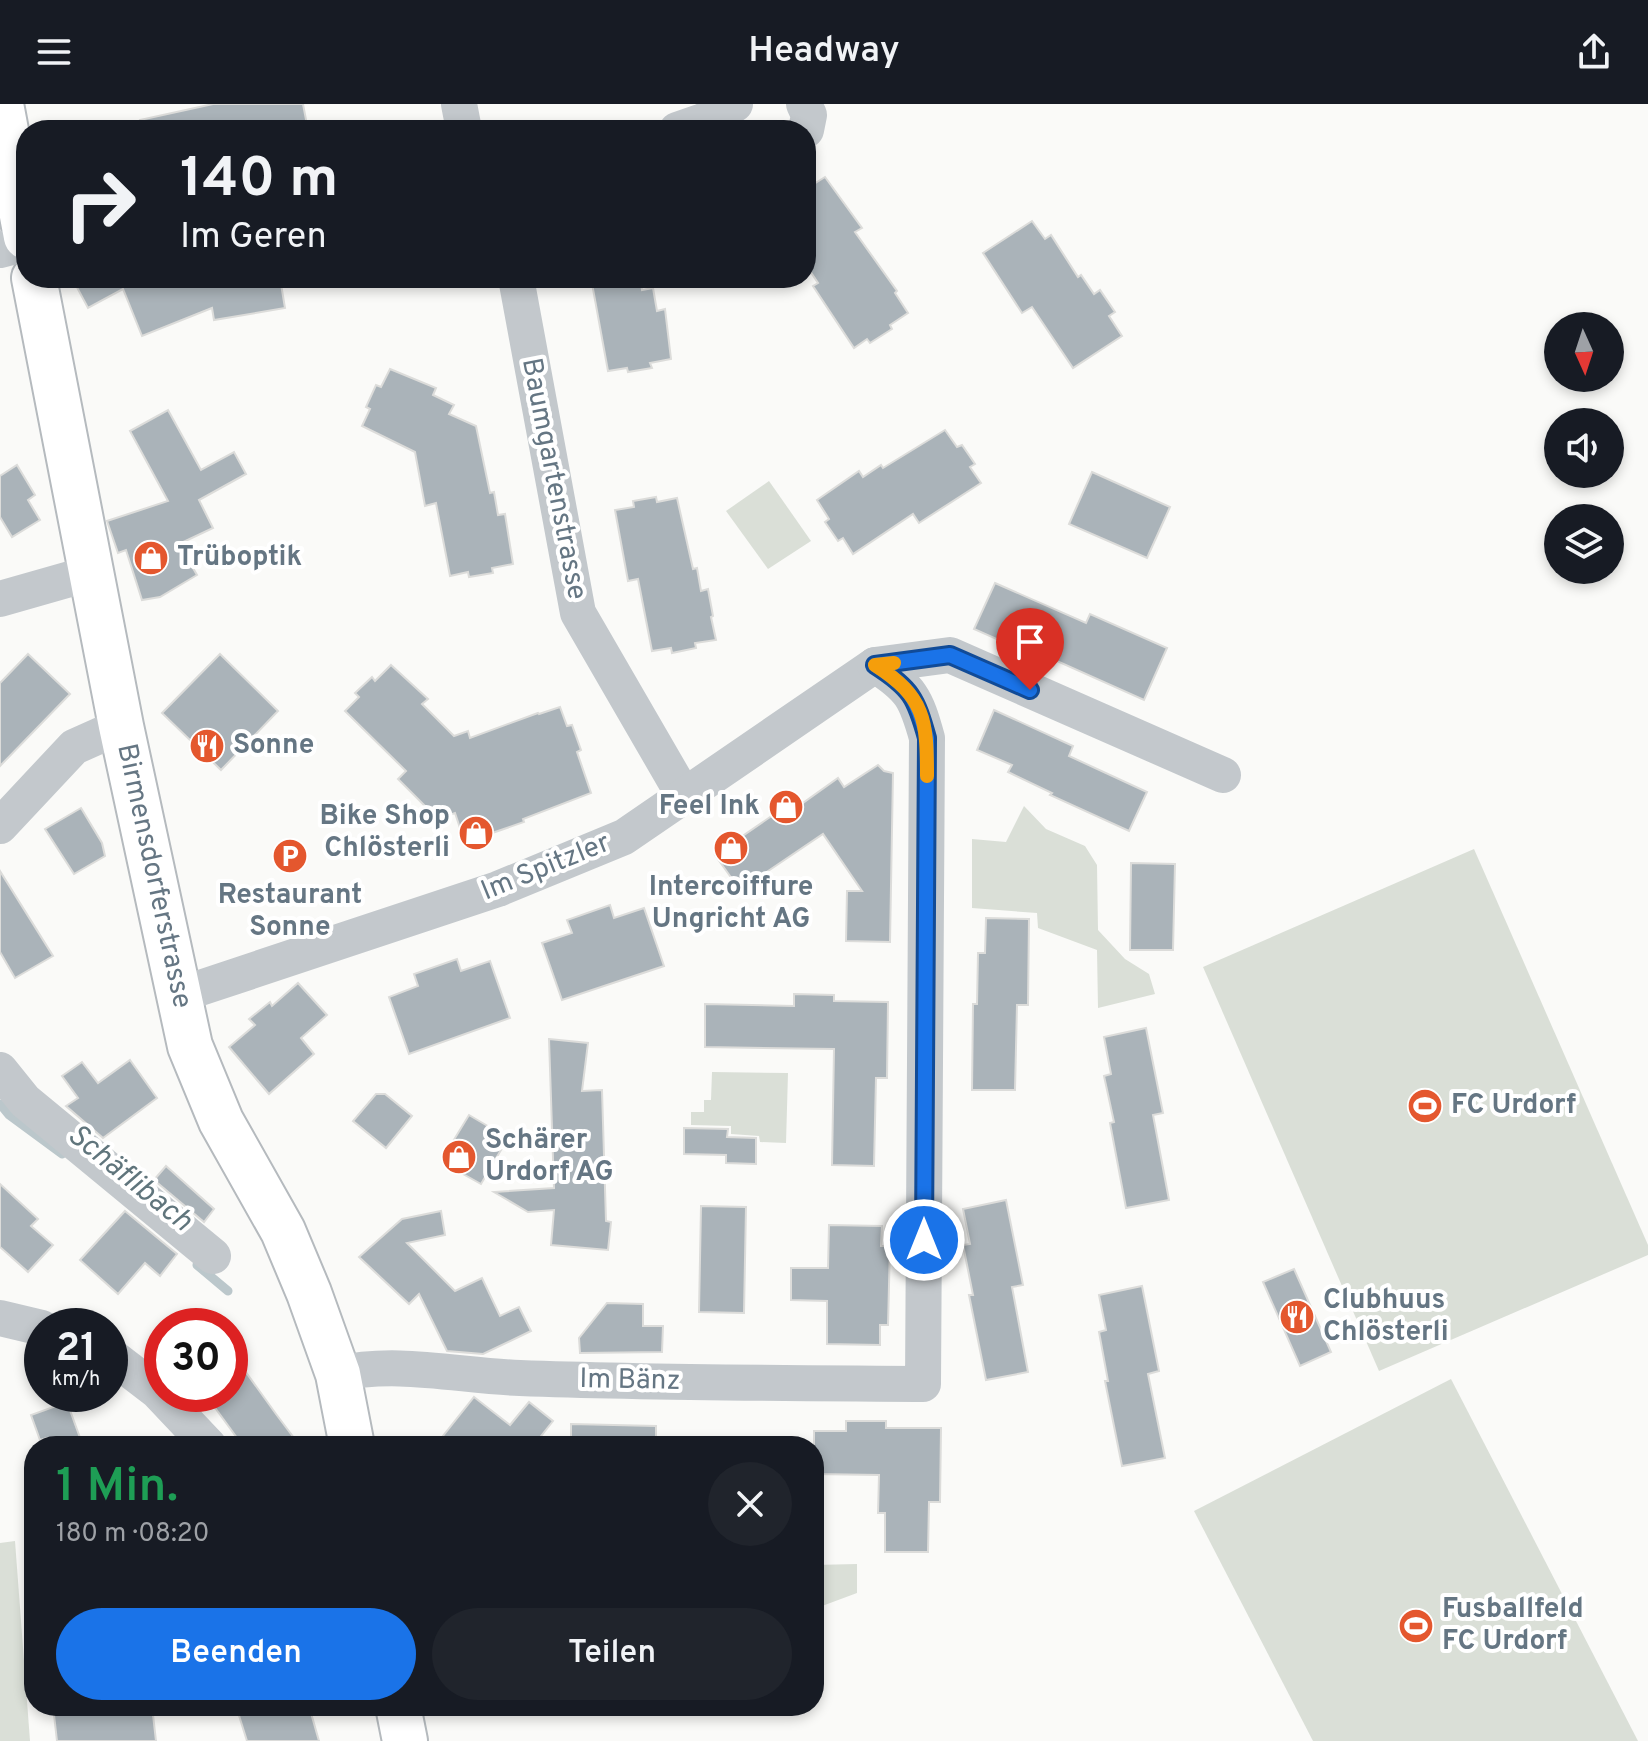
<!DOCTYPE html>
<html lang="de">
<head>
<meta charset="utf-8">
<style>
  :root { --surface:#171b24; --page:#20242c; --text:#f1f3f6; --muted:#9ea1a6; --accent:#1a73e8 }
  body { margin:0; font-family:Overpass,sans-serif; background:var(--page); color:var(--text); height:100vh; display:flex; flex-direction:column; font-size:30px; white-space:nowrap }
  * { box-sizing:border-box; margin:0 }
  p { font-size:26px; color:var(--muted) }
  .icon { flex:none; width:44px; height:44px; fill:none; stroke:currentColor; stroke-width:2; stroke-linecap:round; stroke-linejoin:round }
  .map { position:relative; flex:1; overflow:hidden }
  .sheet { position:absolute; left:24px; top:1332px; width:800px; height:280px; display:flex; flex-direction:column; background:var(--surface); border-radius:32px; box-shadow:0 4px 12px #0003 }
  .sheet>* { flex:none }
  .guide { position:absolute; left:16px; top:16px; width:800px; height:168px; border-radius:32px; box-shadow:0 4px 12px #0003; background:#171b24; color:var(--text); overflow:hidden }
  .needle { width:52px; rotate:177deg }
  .tools { position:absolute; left:1544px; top:208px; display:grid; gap:16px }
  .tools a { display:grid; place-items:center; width:80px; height:80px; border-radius:50%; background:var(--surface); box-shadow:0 4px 12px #0003; font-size:40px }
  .speed { position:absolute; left:24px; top:1204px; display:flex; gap:16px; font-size:40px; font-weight:700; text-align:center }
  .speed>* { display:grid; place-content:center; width:104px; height:104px; border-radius:50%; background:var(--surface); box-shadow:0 4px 12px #0003; line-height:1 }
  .speed small { font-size:20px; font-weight:400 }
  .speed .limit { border:12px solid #d22; background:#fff; color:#111 }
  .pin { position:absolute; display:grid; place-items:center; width:68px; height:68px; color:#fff; margin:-82px -34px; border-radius:50% 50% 50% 0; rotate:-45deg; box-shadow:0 0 8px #0007 }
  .pin .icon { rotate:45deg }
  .me { position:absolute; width:88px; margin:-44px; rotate:0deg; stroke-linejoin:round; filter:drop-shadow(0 0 6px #0008) }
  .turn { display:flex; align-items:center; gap:28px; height:168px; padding:0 32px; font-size:36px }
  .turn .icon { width:104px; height:104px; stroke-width:2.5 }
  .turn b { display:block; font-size:56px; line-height:68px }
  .round { display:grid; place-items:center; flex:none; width:84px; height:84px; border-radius:42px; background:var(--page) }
  .head { display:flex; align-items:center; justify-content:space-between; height:136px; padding:0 32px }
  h1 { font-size:48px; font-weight:600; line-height:60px; color:#1e9e55 }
  .button { display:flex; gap:16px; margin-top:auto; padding:16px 32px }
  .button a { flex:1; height:92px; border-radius:48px; background:var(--accent); color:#fff; font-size:32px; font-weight:600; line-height:92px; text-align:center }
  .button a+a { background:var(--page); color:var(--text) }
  header { display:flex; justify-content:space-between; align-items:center; height:104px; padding:0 32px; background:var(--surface); font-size:36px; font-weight:600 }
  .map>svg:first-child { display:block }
</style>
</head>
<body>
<header><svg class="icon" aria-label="menu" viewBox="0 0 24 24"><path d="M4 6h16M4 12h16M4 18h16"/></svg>Headway<svg class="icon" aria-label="share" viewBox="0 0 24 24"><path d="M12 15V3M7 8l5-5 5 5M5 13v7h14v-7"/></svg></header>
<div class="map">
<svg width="1648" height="1637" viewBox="0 0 1648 1637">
  <rect width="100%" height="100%" fill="#fafaf8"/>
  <g fill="#dadfd7">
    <path d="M769 377 811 437 768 465 726 407Z"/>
    <path d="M1024 702 1046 725 1085 742 1097 761 1098 826 1125 855 1149 870 1155 890 1098 904 1097 846 1038 824 1037 809 972 804V735L1006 738Z"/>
    <path d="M1474 745 1648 1141V1151L1379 1267 1203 863Z"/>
    <path d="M712 968 788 969 786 1039 760 1038 759 1032 731 1030V1022L691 1021V1008H704V996H711Z"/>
    <path d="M1451 1275 1638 1637H1313L1194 1407Z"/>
    <path d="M15 1437 30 1637H0V1439Z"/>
    <path d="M857 1460V1489L814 1505V1461Z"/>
  </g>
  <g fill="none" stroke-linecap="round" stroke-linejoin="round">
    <g stroke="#bbc7cb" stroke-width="9">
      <path d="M0 1000 9 1011 62 1050"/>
      <path d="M197 1161 228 1187"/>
    </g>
  </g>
  <g fill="#aab3b9" stroke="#dcdcda" stroke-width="2">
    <path d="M213 0H303L308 26H142L140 16Z"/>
    <path d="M825 73 862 124 855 128 897 187 895 189 908 209 890 221 892 225 870 239 867 235 854 244 813 182 818 179 806 161V85Z"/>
    <path d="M1032 117 1045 135 1051 131 1078 173 1081 171 1094 190 1100 186 1115 208 1109 212 1122 232 1073 264 1032 203 1022 209 983 149Z"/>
    <path d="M72 174H280L285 204 214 216 212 204 142 232 123 185 88 204Z"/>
    <path d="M591 174H640L642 186 653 184 657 207 665 205 671 255 650 259 652 264 628 268 627 264 608 267Z"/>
    <path d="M390 265 436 284 433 291 454 301 449 310 476 322 490 389 494 388 498 411 505 410 513 460 492 464 493 469 469 473 468 468 450 472 436 399 425 402 415 348 362 322 370 305 366 303 376 281 381 283Z"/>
    <path d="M168 306 201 366 234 348 246 370 199 396 213 424 179 440 197 471 160 493 142 496 126 446 118 449 107 417 168 397 130 327Z"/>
    <path d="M945 326 957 343 962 341 975 360 970 363 981 379 919 419 913 410 853 450 843 434 838 437 825 418 829 415 817 396 859 367 863 373 881 361 883 364Z"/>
    <path d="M17 361 35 391 28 396 40 416 12 433 0 413V372Z"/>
    <path d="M1092 368 1170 403 1147 454 1069 420Z"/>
    <path d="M656 393 657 398 677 394 693 465 697 464 701 487 708 485 713 512 711 513 716 536 695 539 696 544 672 549 671 544 652 547 638 475 628 477 615 406 634 403 633 397Z"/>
    <path d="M995 479 1086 519 1090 510 1167 544 1144 596 1037 548 1035 552 974 525Z"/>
    <path d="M28 550 70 590 0 662V579Z"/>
    <path d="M220 550 278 607 221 666 162 609Z"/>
    <path d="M391 561 428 595 422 600 454 632 468 627 470 634 538 609 539 610 560 603 567 622 572 621 581 646 577 648 591 689 523 715 524 718 469 737 462 730 455 709 438 715 398 675 406 667 345 607 359 593 355 589 372 573 375 577Z"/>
    <path d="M994 606 1073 642 1069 652 1147 688 1129 727 1050 691 1052 689 1008 668 1012 661 977 646Z"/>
    <path d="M878 661 884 667 893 669 890 838 846 837 847 787H862L823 730 740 786 715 751 789 700 793 706 838 674 844 683Z"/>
    <path d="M81 704 102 739 105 752 74 770 45 725Z"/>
    <path d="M1131 759 1175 760 1173 846H1130Z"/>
    <path d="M0 767 53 852 15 874 0 848Z"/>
    <path d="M610 801 614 814 644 804 664 862 562 896 542 839 572 829 567 816Z"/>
    <path d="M986 814 1029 815 1028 901H1017L1015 986H972L973 900H977L978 849H985Z"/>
    <path d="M457 855 461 867 490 857 510 914 409 950 389 893 418 882 414 870Z"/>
    <path d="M298 879 327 911 301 934 314 950 269 990 229 943 255 921 249 915 270 898 272 902Z"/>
    <path d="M794 890 834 891V897L888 898 887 974H876L874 1062 832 1061 834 945 705 943V900L794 902Z"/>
    <path d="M1146 924 1163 1009 1153 1011 1169 1096 1126 1104 1110 1019 1114 1018 1104 972 1111 970 1104 933Z"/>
    <path d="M549 935 588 939 582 987 602 986 606 1117 611 1118 608 1146 551 1141 554 1106 528 1108 494 1088 554 1084Z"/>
    <path d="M130 956 157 994 103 1034 66 1002 78 994 62 972 82 958 98 979Z"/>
    <path d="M376 990H385L412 1012 386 1044 353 1017Z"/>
    <path d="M469 1011 508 1034 481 1080 447 1061 444 1052Z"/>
    <path d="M684 1024 728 1025 727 1033 756 1034V1060L726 1059V1051L684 1050Z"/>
    <path d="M166 1062 214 1105 204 1118 154 1076Z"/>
    <path d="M0 1080 38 1115 31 1122 53 1141 28 1168 0 1143Z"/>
    <path d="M1006 1096 1023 1181 1012 1183 1028 1268 986 1276 969 1191H973L963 1141 970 1140 963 1105Z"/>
    <path d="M701 1102 746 1103 744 1209 699 1208Z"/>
    <path d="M125 1107 177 1150 160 1172 145 1159 118 1190 80 1156Z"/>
    <path d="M441 1107 445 1131 407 1139 455 1187 482 1174 500 1212 519 1203 531 1227 483 1250 447 1247 419 1190 409 1200 359 1153 402 1115Z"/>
    <path d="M829 1121 882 1122 881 1142H890L888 1221H880V1241L827 1240V1197L791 1196V1164H828Z"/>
    <path d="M1294 1165 1331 1248 1300 1262 1263 1178Z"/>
    <path d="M1142 1182 1159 1267 1148 1270 1165 1354 1122 1362 1105 1277H1108L1099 1228 1106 1226 1099 1191Z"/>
    <path d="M607 1199 643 1200V1222H663L662 1248 580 1249 579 1234Z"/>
    <path d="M230 1246 276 1310 300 1342H243L205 1290H230Z"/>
    <path d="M474 1293 510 1321 529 1298 553 1317 534 1341 536 1342H435Z"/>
    <path d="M67 1298 83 1342H49L47 1334 40 1336 31 1311Z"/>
    <path d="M846 1317H886V1324H941L940 1398H929L928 1448H885V1409H878L879 1371 814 1370V1327H846Z"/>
    <path d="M571 1320 656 1322V1342H571Z"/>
    <path d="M53 1602H152L156 1637H57Z"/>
    <path d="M236 1602H309L319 1637H247Z"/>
  </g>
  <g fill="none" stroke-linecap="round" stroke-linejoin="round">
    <defs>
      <g id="major">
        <path d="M1 0 26 133"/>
        <path id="s1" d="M34 174 121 622 190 942 221 1017 283 1127 309 1189 338 1270 352 1342"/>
        <path d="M398 1602 405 1637"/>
      </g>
    </defs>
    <use href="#major" stroke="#b5babe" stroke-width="48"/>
    <g stroke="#c3c8cc" stroke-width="36">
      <path d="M459 0 464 26"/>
      <path d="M804 0 809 11 806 26"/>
      <path d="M677 26 703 17 735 0"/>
      <path d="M0 146 26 139"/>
      <path d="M516 174 578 509 684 692"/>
      <path d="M0 495 91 469"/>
      <path d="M0 722 74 643 121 622"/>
      <path d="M179 891 498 785 624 733 875 561 950 551 1223 671"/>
      <path d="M0 966 25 997 213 1152"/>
      <path d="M0 1214 42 1224"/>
      <path d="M110 1251 157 1287 209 1342"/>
      <path d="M338 1270C396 1256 461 1272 520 1274 654 1279 788 1279 923 1280L927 634C916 594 911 584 875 561"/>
    </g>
    <use href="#major" stroke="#fff" stroke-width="44"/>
  </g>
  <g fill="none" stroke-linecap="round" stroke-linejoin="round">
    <defs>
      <path id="route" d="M924 1136 927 634C916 594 911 584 875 561L950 551 1030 586"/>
    </defs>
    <use href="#route" stroke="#114b97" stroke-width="20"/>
    <use href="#route" stroke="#1a73e8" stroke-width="14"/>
    <path stroke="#f59e0b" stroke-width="14" d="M894 559 875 561C925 593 927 616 927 672"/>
  </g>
  <defs>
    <symbol id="shop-disc" viewBox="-11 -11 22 22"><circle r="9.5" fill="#e4572e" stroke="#fff"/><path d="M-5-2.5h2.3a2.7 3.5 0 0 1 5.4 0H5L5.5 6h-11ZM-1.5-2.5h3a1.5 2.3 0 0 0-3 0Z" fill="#fff"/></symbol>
    <symbol id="restaurant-disc" viewBox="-11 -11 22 22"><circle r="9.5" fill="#e4572e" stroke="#fff"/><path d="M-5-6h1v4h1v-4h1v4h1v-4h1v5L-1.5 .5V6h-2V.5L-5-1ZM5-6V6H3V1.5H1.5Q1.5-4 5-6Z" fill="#fff"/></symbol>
    <symbol id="parking-disc" viewBox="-11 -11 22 22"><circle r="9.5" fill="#e4572e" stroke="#fff"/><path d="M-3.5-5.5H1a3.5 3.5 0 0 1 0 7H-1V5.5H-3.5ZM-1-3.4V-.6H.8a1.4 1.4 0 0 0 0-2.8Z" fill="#fff"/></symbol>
    <symbol id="stadium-disc" viewBox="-11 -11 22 22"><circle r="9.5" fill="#e4572e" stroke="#fff"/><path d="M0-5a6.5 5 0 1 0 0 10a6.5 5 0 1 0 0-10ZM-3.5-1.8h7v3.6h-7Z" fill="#fff"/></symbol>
  </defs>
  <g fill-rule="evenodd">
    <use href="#shop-disc" x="131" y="434" width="40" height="40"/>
    <use href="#restaurant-disc" x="187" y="622" width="40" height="40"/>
    <use href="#shop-disc" x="766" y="683" width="40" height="40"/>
    <use href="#shop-disc" x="456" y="709" width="40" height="40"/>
    <use href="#shop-disc" x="711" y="724" width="40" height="40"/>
    <use href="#parking-disc" x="270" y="732" width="40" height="40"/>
    <use href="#stadium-disc" x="1405" y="982" width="40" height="40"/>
    <use href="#shop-disc" x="439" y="1033" width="40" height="40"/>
    <use href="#restaurant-disc" x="1277" y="1193" width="40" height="40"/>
    <use href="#stadium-disc" x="1396" y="1502" width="40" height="40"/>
  </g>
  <g text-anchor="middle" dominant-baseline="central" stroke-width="8" stroke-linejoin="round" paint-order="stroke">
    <g font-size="28" fill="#657683" stroke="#fff">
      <text transform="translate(553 375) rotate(79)">Baumgartenstrasse</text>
      <text transform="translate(546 764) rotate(-22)">Im Spitzler</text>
      <text stroke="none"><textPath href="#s1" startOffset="610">Birmensdorferstrasse</textPath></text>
      <text transform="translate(630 1277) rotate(1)">Im Bänz</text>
    </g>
    <g font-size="28" font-weight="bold" fill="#657683" stroke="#fff" text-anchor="start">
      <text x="177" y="454">Trüboptik</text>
      <text x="233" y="642">Sonne</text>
      <text x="760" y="703" text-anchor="end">Feel Ink</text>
      <text x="450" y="713" text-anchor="end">Bike Shop<tspan x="450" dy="32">Chlösterli</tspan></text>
      <text x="731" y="784" text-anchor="middle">Intercoiffure<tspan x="731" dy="32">Ungricht AG</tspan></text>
      <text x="290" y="792" text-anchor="middle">Restaurant<tspan x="290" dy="32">Sonne</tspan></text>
      <text x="1451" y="1002">FC Urdorf</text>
      <text x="485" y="1037">Schärer<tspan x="485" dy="32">Urdorf AG</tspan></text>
      <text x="1323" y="1197">Clubhuus<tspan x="1323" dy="32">Chlösterli</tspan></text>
      <text x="1442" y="1506">Fusballfeld<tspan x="1442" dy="32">FC Urdorf</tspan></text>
    </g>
    <g font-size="30" font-style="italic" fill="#60757c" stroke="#fff">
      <text transform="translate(129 1075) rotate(39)">Schäflibach</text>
    </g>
  </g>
</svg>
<div class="tools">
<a><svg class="needle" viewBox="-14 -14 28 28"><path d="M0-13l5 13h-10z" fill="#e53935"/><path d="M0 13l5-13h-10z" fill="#9ea1a6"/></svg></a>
<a><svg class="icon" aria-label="sound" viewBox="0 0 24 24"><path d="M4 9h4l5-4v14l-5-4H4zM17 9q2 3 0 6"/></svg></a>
<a><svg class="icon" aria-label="layers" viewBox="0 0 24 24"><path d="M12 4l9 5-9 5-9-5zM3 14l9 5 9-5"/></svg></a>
</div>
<div class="speed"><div>21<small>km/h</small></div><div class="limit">30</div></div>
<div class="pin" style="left:1030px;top:586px;background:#d93025"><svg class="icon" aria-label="arrive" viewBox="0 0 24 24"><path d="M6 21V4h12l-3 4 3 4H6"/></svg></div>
<svg class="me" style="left:924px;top:1136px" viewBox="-20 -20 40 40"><circle r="17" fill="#1a73e8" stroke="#fff" stroke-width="3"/><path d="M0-11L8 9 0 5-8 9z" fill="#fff"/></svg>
<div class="guide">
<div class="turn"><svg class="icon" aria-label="right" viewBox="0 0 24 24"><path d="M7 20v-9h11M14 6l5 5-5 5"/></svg><div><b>140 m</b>Im Geren</div></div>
</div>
<section class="sheet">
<div class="head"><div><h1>1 Min.</h1><p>180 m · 08:20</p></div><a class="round"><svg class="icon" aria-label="close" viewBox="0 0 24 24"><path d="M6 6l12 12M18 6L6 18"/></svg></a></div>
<div class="button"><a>Beenden</a><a>Teilen</a></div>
</section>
</div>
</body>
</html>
